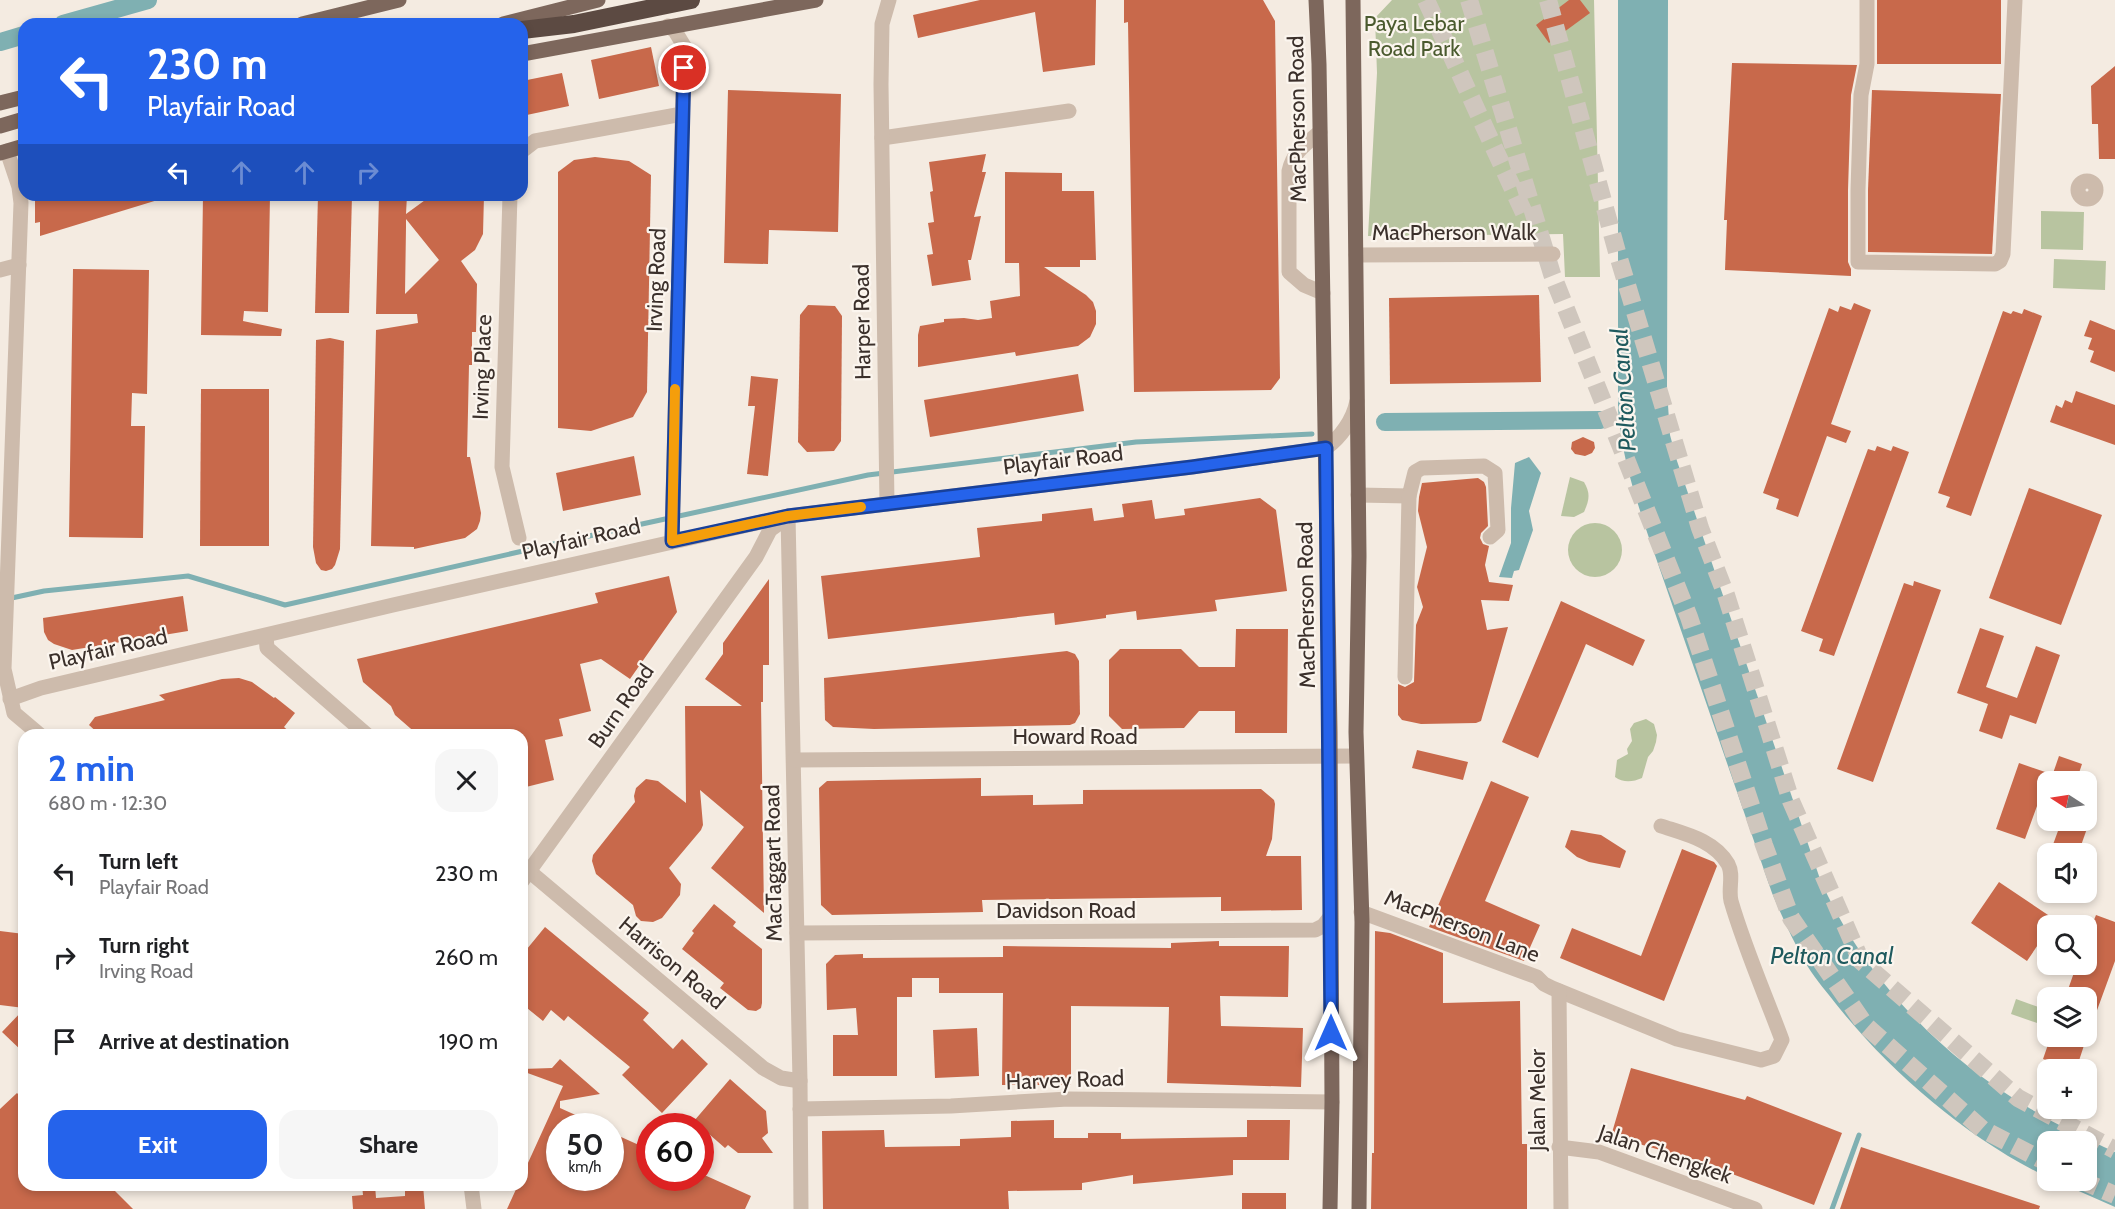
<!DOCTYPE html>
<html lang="en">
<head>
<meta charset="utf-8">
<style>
  :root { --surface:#fff; --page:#f6f6f6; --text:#202124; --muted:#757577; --accent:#2563eb }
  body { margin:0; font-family:Cabin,sans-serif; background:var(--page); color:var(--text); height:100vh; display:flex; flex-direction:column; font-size:22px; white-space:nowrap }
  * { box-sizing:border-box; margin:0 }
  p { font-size:20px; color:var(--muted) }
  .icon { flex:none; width:33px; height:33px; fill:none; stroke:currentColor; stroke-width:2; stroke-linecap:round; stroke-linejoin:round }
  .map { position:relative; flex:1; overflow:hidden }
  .drawer { position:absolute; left:18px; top:729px; width:510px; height:462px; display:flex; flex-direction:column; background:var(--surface); border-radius:18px; box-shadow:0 3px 9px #0003 }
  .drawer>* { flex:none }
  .banner { position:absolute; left:18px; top:18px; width:510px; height:183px; border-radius:18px; box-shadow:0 3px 9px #0003; background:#2563eb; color:#fff; overflow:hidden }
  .needle { width:39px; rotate:282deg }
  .buttons { position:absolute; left:2037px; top:771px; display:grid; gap:12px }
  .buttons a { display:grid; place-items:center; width:60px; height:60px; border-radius:12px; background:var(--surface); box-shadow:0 3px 9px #0003; font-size:30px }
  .speed { position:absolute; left:546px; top:1113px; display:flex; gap:12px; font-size:30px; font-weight:700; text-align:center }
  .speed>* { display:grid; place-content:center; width:78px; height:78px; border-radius:50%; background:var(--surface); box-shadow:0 3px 9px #0003; line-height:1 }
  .speed small { font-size:15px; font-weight:400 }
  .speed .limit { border:9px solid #d22; background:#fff; color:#111 }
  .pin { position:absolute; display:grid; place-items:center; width:51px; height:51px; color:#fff; margin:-26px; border:3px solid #fff; border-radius:50%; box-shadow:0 2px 6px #0007 }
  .me { position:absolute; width:66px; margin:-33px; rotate:0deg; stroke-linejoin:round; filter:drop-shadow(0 0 4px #0008) }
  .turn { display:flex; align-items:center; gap:21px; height:126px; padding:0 30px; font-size:27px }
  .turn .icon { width:78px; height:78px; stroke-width:2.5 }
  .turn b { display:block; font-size:42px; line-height:51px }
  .lanes { display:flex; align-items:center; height:57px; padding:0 30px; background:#0003; justify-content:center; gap:30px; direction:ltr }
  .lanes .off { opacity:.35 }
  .round { display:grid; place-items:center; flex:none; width:63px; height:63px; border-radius:18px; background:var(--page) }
  .overview { display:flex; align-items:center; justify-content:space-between; height:102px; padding:0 30px }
  h1 { font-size:36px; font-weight:800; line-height:45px; color:var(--accent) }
  .action { display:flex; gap:12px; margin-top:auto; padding:12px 30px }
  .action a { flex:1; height:69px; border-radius:18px; background:var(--accent); color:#fff; font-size:24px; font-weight:800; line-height:69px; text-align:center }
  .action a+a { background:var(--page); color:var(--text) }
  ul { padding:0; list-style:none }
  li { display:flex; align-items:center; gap:18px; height:84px; padding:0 30px }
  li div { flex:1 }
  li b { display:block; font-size:22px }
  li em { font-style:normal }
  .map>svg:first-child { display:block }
</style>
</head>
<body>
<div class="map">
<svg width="2115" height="1209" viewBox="0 0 2115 1209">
  <rect width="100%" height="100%" fill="#f4ebe1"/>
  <g fill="#b8c4a0">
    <path d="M1392 0H1594L1600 277H1565L1563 234 1368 236 1377 73 1375 18Z"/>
    <path d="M2041 211 2084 212 2083 250 2041 249Z"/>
    <path d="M2054 259 2106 261 2105 290 2053 288Z"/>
    <path d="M1570 477 1584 482C1591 494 1589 500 1584 512L1574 517 1561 516Z"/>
    <circle cx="1595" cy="550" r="27"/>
    <path d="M1646 719 1654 724 1657 735 1656 742 1653 751 1648 757 1642 778C1633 782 1623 783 1615 777L1617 760 1628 754 1627 749 1632 741 1630 729 1634 723Z"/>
    <path d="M2016 999 2047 1010 2043 1025 2011 1014Z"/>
  </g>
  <g fill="#7fb0b2">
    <path d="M1618 0H1668L1667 390 1670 435 1677 461 1819 876C1858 970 1939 1055 2026 1106 2055 1124 2085 1138 2115 1152V1207L2056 1181 2086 1180V1142H2048L2047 1177C1967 1138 1891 1073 1836 1004 1827 992 1816 980 1808 967 1794 943 1783 919 1772 893L1648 535C1634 493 1621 453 1618 409Z"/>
    <path d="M1529 457 1541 473 1529 511 1533 530 1519 570 1514 571 1512 578 1499 577 1511 543V508L1515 463Z"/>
  </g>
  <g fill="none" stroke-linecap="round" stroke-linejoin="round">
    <g stroke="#7fb0b2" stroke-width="5">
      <path d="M7 599 44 591 188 576 285 605 642 524 868 475 1136 442 1312 434"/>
      <path d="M1832 1209 1859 1135"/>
    </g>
    <g stroke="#7fb0b2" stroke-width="18">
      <path d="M63 24 148 0"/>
      <path d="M0 42 24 35"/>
      <path d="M1385 422 1601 420"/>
    </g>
  </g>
  <g fill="#c8694b" fill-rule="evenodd">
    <path d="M980 0H1096L1095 65 1043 72 1035 12 918 38 913 15Z"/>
    <path d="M1124 0H1263L1275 21 1280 378 1271 390 1134 392 1128 22 1124 23Z"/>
    <path d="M1569 0H1580L1590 13 1549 43 1536 25Z"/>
    <rect x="1877" y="0" width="124" height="64"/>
    <path d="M651 47 659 86 599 99 591 60Z"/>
    <path d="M1732 63 1857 65 1851 95 1848 190V262L1851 269V276L1725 270 1727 220H1724Z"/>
    <path d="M2115 66V159H2099L2098 124H2092L2091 86Z"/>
    <path d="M562 73 569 106 522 116V81Z"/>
    <path d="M728 90 841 94 838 232 769 230 768 264 724 263Z"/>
    <path d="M1872 90 2001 94 1992 254 1868 252V190Z"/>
    <path d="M986 154 982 172H986L974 217 981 216 971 260H968L971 280 932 286 927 255 933 254 928 223 934 222 930 192 933 191 929 162Z"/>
    <path d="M595 157 629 161 651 175 647 392 633 417 591 431 558 428V172L574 160Z"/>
    <path d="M1005 172 1062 173V191H1094L1096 260H1080V267H1044L1086 295 1093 302 1096 311V324L1090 337 1078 346 1016 356 1015 352 918 367V335L920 326 944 322V319L964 318 978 320 992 318 990 301 1020 296 1019 263H1005Z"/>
    <path d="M39 195H161V199L40 236V222L35 223V199Z"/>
    <path d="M203 195H270L268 312 244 311 243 321 282 329 281 336 201 335Z"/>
    <path d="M318 195H352L349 313H315Z"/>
    <path d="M379 195H407L406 214 432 195H484L483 234 475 250 461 261 477 284 476 332H472V365H469L467 457H470L481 513 480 521 477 529 465 538 414 549V547L371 546 376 330 418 323 417 314H376ZM406 219 439 260 405 294 406 227Z"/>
    <path d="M73 269 149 270 147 394 132 393 131 426H145L143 538 69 537Z"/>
    <path d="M1539 295 1541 382 1390 384 1389 298Z"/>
    <path d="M1854 303 1871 310 1831 424 1851 431 1846 443 1827 436 1798 517 1776 509 1779 499 1763 493 1829 308 1838 312 1840 306 1851 310Z"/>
    <path d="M808 305 835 306 842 316 841 441 834 451 807 452 798 442 800 315Z"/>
    <path d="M2024 309 2042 316 1971 516 1946 507 1950 497 1938 493 2003 311 2011 314 2013 311 2022 314Z"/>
    <path d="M2090 320 2115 330V372L2090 362 2094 351 2088 349 2092 338 2084 336Z"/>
    <path d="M330 338 344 341 340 549 335 565 332 569 326 571 321 570 316 563 313 547 316 340Z"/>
    <path d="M1078 374 1084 411 930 437 924 400Z"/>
    <path d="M751 376 778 379 768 476 747 474 755 406H748Z"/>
    <path d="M201 389H269V546H200Z"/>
    <path d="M2076 391 2115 405V445L2050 422 2056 405 2062 408 2065 400 2072 403Z"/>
    <path d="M1583 437 1594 442 1595 448 1592 453 1585 456 1575 454 1571 449 1572 442Z"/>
    <path d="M1877 446 1891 451 1893 446 1909 452 1834 656 1819 651 1823 639 1801 631 1868 449 1875 451Z"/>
    <path d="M634 456 641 495 563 511 556 473Z"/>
    <path d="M1478 478 1484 482 1486 487 1488 526 1481 533 1480 538 1483 544 1489 546 1485 565 1489 582 1513 585 1509 601 1481 600 1487 630 1508 627 1481 721 1476 723 1421 724 1402 720 1398 715V684L1405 687 1414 682 1416 625 1423 607 1417 587 1427 547 1418 511 1419 497 1422 483Z"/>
    <path d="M2029 488 2102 515 2061 625 1989 598Z"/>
    <path d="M1260 498 1276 510 1287 591 1215 600 1217 611 1137 620 1136 611 1106 615V618L1055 625 1054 613 828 639 821 576 980 557 977 528 1042 521V514L1092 508 1094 521 1124 517 1122 504 1152 500 1155 519 1185 515 1184 509Z"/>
    <path d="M669 576 677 612 630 679 601 659 580 664 591 711 559 719 563 736 545 740 554 780 522 788V735H418L395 715 391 706 363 682 357 659 598 603 595 593Z"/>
    <path d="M769 579V665H763V702H761L764 913 711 868 744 827 700 790 703 825 701 830 669 868 681 884 680 895 662 918 653 922 641 921 636 916 633 905 596 874 592 861 593 855 635 802 634 796 636 788 646 779 658 781 686 803 685 706H742L705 679 723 654V643Z"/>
    <path d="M1914 581 1941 590 1873 782 1837 769 1904 583 1913 586Z"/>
    <path d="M183 596 188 631 72 650 54 644 48 640 44 632 43 618Z"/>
    <path d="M1561 601 1645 640 1633 666 1586 644 1538 758 1502 742Z"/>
    <path d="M1980 628 2004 636 1986 687 2017 698 2036 646 2060 655 2036 724 2010 715 2002 739 1979 731 1988 704 1957 693Z"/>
    <path d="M1236 629H1288L1287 733H1235V711H1199L1184 728 1122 729 1109 716V660L1120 649H1181L1199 667H1235Z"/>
    <path d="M1067 651 1075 654 1079 661 1080 714 1075 723 1070 725 874 729 833 727 825 720 824 678Z"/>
    <path d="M239 678 252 682 274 698 275 697 295 713 284 727 293 735H100L89 725 95 717 165 700 159 695 222 679Z"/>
    <path d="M1417 750 1468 762 1463 780 1412 768Z"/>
    <path d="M2059 756 2082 764 2076 782H2050Z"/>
    <path d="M2019 763 2048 773V797L2041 795 2025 839 1996 829Z"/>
    <path d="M981 778V796L1033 795V805L1083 804V790L1261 789 1274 800 1275 804 1272 839 1266 856H1301L1302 910 1221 911V897L982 900 983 912 832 915 821 905 819 788 827 781Z"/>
    <path d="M1491 781 1529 797 1485 901 1540 925 1524 961 1429 927Z"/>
    <path d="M2062 820H2090L2078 854H2060L2051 850Z"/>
    <path d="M1571 830 1601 835 1626 851 1620 868 1589 862 1577 857 1565 847Z"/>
    <path d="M1682 849 1714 862 1717 866 1664 1001 1560 958 1572 928 1641 956Z"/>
    <path d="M1999 882 2054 919 2050 926H2048V930L2027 961 1971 923Z"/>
    <path d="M714 904 736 922 733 926 762 949V1003L761 1008 756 1011 748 1010 720 988 724 983 682 949 694 933 692 931Z"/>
    <path d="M2096 915 2115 922V961L2088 1035 2086 1034V998H2065L2077 964H2086V940Z"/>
    <path d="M545 927 649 1013 643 1020 673 1049 682 1039 708 1064 662 1113 622 1075 630 1067 568 1016 564 1021 551 1010 543 1021 522 1004V955Z"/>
    <path d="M0 931 24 934V1008L0 1005Z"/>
    <path d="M1375 931 1390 933 1443 953V1003L1520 1001 1522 1144H1527V1209H1371L1372 1153H1374Z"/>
    <path d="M1219 941V946H1289L1288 997 1220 996 1221 1026 1303 1028 1301 1087 1167 1083 1169 1007 1071 1006V1085H1002L1003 993H939V978H912V997H897V1076H833V1035H858L856 1008 827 1010 826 964 835 955 863 954V958L1003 957V946L1171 948V943Z"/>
    <path d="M24 1009V1053L2 1032Z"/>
    <path d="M977 1028 979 1076 935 1078 933 1030Z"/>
    <path d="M2051 1036H2087L2076 1070 2043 1059Z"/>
    <path d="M560 1059 600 1094 560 1101V1108L600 1126H560V1178H610V1132L650 1150V1178H700V1173L751 1196 745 1209H507L518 1185H522V1176L563 1086 522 1071V1069L552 1068Z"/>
    <path d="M1631 1068 1745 1100 1747 1096 1842 1133 1814 1205 1719 1169 1720 1167 1611 1136Z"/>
    <path d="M730 1079 766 1111 768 1133 762 1138 773 1153H738L728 1145 725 1148 694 1121Z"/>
    <path d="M17 1093 24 1100V1185H109L133 1209H0V1109Z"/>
    <path d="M1054 1120V1138H1088V1133H1121V1139L1247 1137V1120H1290L1289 1160H1233V1175L1133 1184V1175L1082 1183V1190L1008 1191 1009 1209H823L822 1131 884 1130 885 1147 960 1146V1139L1011 1137V1121Z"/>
    <path d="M1861 1147 2040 1206 2039 1209H1840Z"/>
    <path d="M362 1185H375L376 1198 405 1196V1185H423L425 1209H353L352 1196 363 1195Z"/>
    <rect x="1242" y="1193" width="44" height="16"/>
  </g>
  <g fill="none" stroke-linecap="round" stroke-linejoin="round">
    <g stroke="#cfc6bd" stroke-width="18" stroke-dasharray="18 9" stroke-linecap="butt">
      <path d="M1426 0 1525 215"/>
      <path d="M1469 0 1552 274 1689 617 1764 845 1791 918 1866 1026 1982 1129 2048 1163"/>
      <path d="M1548 0 1617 252 1700 528 1726 595 1791 801 1861 961 2018 1098 2115 1150"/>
      <path d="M2080 1180 2115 1195"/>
    </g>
    <g stroke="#cdbbac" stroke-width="15">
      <path d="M1867 0V64L1861 95 1858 190V262L1995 264 2000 261 2003 254 2015 0"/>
      <path d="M668 26 675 31 684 46 672 541"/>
      <path d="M1320 132C1306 144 1293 152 1289 171V272L1304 285 1323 293"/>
      <path d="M882 138 1069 111"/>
      <path d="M7 151 19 187 21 203 4 669 14 713 40 735"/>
      <path d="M522 151 535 141 682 114"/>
      <circle cx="2087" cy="190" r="9"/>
      <path d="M510 195 502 467 519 538"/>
      <path d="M1356 255 1553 254"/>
      <path d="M0 270 19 265"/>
      <path d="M1358 495 1409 496 1415 472 1422 468 1484 466 1495 473 1498 530 1490 537"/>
      <path d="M887 504 881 84 882 24 889 0"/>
      <path d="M788 516 800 1081 801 1209"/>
      <path d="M266 636 267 648 367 735"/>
      <path d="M1405 677 1409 496"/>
      <path d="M10 699 41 688 393 605 788 516 1192 467 1326 448C1341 437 1353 420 1357 401"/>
      <path d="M794 760 1356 756"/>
      <path d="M523 866 763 1068 781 1078 800 1081"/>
      <path d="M522 881 756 557 770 530 784 520"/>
      <path d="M1361 912 1537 977 1544 984 1552 988 1677 1039 1761 1060 1774 1056 1782 1040C1765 994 1745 949 1731 901 1728 889 1734 875 1728 864 1714 840 1685 834 1661 826"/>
      <path d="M797 933 1315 930 1323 926 1330 917"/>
      <path d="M1559 991 1561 1209"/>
      <path d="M800 1109 951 1106 1068 1099 1332 1102"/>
      <path d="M1559 1147 1599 1152 1755 1209"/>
      <path d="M471 1185 474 1209"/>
    </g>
    <g stroke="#7d675c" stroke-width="15">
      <path d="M1316 0 1319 64 1330 732 1332 1102 1330 1209"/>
      <path d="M1353 0 1359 556 1356 732 1362 922 1359 1209"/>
      <path d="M302 24 399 0"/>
      <path d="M503 24 598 0"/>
      <path d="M522 54 816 0"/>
      <path d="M0 103 24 97"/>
      <path d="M0 126 24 119"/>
      <path d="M0 153 24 146"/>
    </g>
    <path stroke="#5c4a42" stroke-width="18" d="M522 30 574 24 691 0"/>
  </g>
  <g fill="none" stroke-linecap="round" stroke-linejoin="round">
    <defs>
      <path id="route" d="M684 68 672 541 788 516 1192 467 1326 448 1331 1033"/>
    </defs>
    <use href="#route" stroke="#184099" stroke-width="15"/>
    <use href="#route" stroke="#2563eb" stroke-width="10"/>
    <path stroke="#f59e0b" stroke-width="10" d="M675 389 672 541 788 516 861 507"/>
  </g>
  <g text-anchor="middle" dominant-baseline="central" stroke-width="4.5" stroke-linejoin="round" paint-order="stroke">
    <g font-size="22" fill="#4a5a2e" stroke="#fbf5ee">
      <text x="1414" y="23">Paya Lebar<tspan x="1414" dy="25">Road Park</tspan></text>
    </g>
    <g font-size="22" fill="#3b302b" stroke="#fbf5ee">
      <text transform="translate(1297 119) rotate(-91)">MacPherson Road</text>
      <text x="1454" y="232">MacPherson Walk</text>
      <text transform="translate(656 280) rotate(-88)">Irving Road</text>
      <text transform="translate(862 322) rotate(-91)">Harper Road</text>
      <text transform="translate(482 367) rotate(-88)">Irving Place</text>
      <text transform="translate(1063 460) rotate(-7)">Playfair Road</text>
      <text transform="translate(581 539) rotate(-13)">Playfair Road</text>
      <text transform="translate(1306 605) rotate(-91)">MacPherson Road</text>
      <text transform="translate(108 649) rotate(-13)">Playfair Road</text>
      <text transform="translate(621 706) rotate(-55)">Burn Road</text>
      <text x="1075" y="736">Howard Road</text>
      <text transform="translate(773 863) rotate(-91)">MacTaggart Road</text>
      <text x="1066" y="910">Davidson Road</text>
      <text transform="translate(1462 926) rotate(21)">MacPherson Lane</text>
      <text transform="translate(672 963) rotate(40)">Harrison Road</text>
      <text transform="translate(1065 1080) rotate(-2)">Harvey Road</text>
      <text transform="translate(1537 1100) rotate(-90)">Jalan Melor</text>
      <text transform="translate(1665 1154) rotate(19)">Jalan Chengkek</text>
    </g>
    <g font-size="24" font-style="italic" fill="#1f5a5e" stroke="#fbf5ee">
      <text transform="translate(1623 390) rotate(-94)">Pelton Canal</text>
      <text x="1832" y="955">Pelton Canal</text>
    </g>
  </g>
</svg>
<div class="buttons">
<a><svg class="needle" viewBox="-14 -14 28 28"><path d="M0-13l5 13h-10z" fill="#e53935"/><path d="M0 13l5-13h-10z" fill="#757577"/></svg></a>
<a><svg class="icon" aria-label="sound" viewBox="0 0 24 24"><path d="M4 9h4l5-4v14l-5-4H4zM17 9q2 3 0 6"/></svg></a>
<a><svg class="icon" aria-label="search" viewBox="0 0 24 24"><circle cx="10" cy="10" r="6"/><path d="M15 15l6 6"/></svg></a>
<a><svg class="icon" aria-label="layers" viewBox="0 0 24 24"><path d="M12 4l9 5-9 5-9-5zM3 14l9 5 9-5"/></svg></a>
<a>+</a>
<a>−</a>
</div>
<div class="speed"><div>50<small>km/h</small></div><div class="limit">60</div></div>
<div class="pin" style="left:684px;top:68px;background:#d93025"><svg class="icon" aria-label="arrive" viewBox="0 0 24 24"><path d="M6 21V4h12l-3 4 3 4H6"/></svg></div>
<svg class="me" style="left:1331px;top:1033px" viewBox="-20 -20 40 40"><path d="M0-17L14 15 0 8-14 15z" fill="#2563eb" stroke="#fff" stroke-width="4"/></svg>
<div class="banner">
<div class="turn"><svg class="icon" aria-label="left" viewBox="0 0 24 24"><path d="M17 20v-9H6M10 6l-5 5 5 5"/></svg><div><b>230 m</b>Playfair Road</div></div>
<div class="lanes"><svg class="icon" aria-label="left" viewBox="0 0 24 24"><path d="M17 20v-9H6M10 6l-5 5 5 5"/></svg><svg class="icon off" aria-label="ahead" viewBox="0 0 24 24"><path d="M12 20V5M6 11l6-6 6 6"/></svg><svg class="icon off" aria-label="ahead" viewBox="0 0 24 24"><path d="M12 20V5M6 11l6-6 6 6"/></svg><svg class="icon off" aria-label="right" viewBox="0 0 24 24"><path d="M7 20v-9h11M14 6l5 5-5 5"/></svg></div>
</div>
<section class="drawer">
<div class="overview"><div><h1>2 min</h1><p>680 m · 12:30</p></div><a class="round"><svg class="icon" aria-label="close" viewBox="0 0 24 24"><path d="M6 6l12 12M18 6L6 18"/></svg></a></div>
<ul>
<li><svg class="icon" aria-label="left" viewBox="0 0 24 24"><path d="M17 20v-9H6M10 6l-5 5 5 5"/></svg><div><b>Turn left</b><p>Playfair Road</p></div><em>230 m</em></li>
<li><svg class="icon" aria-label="right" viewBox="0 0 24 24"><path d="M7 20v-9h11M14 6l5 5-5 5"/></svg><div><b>Turn right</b><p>Irving Road</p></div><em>260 m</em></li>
<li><svg class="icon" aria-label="arrive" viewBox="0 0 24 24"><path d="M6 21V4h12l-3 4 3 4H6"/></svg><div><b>Arrive at destination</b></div><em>190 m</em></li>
</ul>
<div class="action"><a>Exit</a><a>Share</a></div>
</section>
</div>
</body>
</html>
